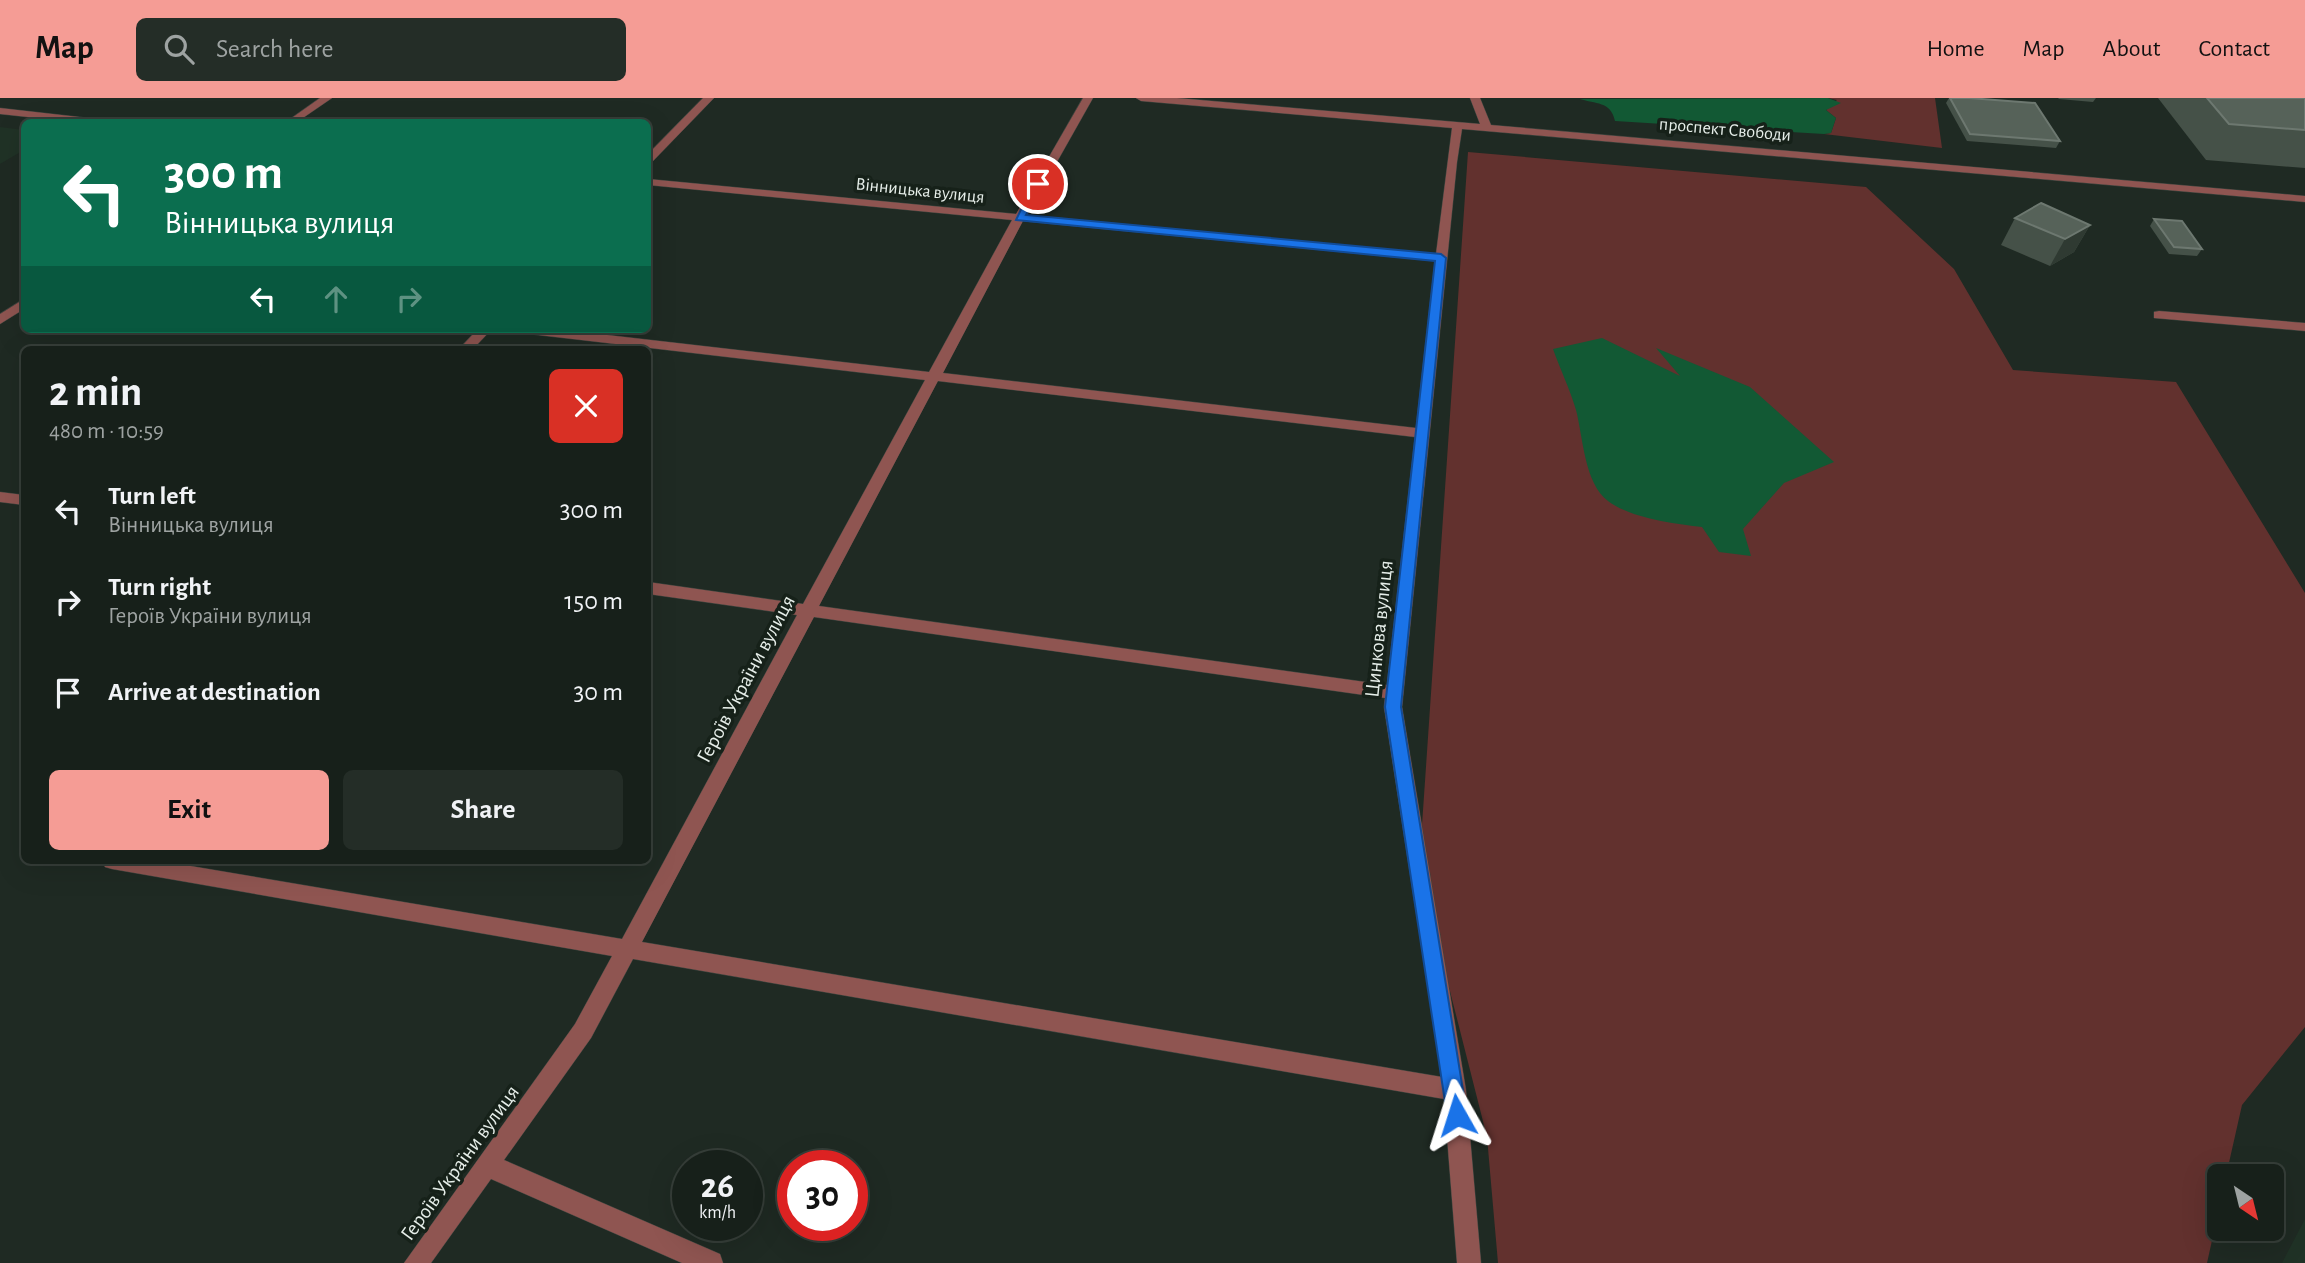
<!DOCTYPE html>
<html lang="en">
<head>
<meta charset="utf-8">
<style>
  :root { --surface:#17201a; --page:#242d27; --text:#f1f3f6; --muted:#9ea3a2; --line:#363e39; --accent:#f59c95 }
  body { margin:0; font-family:"Alegreya Sans",sans-serif; background:var(--page); color:var(--text); height:100vh; display:flex; flex-direction:column; font-size:26px; white-space:nowrap }
  * { box-sizing:border-box; margin:0 }
  p { font-size:23px; color:var(--muted) }
  .icon { flex:none; width:38px; height:38px; fill:none; stroke:currentColor; stroke-width:2; stroke-linecap:round; stroke-linejoin:round }
  .map { position:relative; flex:1; overflow:hidden }
  .drawer { position:absolute; left:21px; top:248px; width:630px; height:518px; display:flex; flex-direction:column; background:var(--surface); border-radius:10px; box-shadow:0 7px 28px #0002,0 0 0 2px var(--line) }
  .drawer>* { flex:none }
  .banner { position:absolute; left:21px; top:21px; width:630px; height:214px; border-radius:10px; box-shadow:0 7px 28px #0002,0 0 0 2px var(--line); background:#0b6e4f; color:#fff; overflow:hidden }
  .needle { width:46px; rotate:145deg }
  .fabs { position:absolute; left:2207px; top:1066px; display:grid; gap:14px }
  .fabs a { display:grid; place-items:center; width:77px; height:77px; border-radius:10px; background:var(--surface); box-shadow:0 7px 28px #0002,0 0 0 2px var(--line); font-size:35px }
  .speed { position:absolute; left:672px; top:1052px; display:flex; gap:14px; font-size:35px; font-weight:700; text-align:center }
  .speed>* { display:grid; place-content:center; width:91px; height:91px; border-radius:50%; background:var(--surface); box-shadow:0 7px 28px #0002,0 0 0 2px var(--line); line-height:1 }
  .speed small { font-size:18px; font-weight:400 }
  .speed .limit { border:10px solid #d22; background:#fff; color:#111 }
  .pin { position:absolute; display:grid; place-items:center; width:60px; height:60px; color:#fff; margin:-30px; border:4px solid #fff; border-radius:50%; box-shadow:0 2px 7px #0007 }
  .me { position:absolute; width:77px; margin:-38px; rotate:354deg; stroke-linejoin:round; filter:drop-shadow(0 0 5px #0008) }
  .turn { display:flex; align-items:center; gap:24px; height:147px; padding:0 28px; font-size:32px }
  .turn .icon { width:91px; height:91px; stroke-width:2.5 }
  .turn b { display:block; font-size:49px; line-height:60px }
  .lanes { display:flex; align-items:center; height:66px; padding:0 28px; background:#0003; justify-content:center; gap:35px; direction:ltr }
  .lanes .off { opacity:.35 }
  .round { display:grid; place-items:center; flex:none; width:74px; height:74px; border-radius:10px; background:var(--page) }
  .summary { display:flex; align-items:center; justify-content:space-between; height:119px; padding:0 28px }
  h1 { font-size:42px; font-weight:600; line-height:52px }
  .primary-button { display:flex; gap:14px; margin-top:auto; padding:14px 28px }
  .primary-button a { flex:1; height:80px; border-radius:10px; background:var(--accent); color:#111; font-size:28px; font-weight:600; line-height:80px; text-align:center }
  .primary-button a+a { background:var(--page); color:var(--text) }
  ul { padding:0; list-style:none }
  li { display:flex; align-items:center; gap:21px; height:91px; padding:0 28px }
  li div { flex:1 }
  li b { display:block; font-size:26px }
  li em { font-style:normal }
  header { display:flex; align-items:center; gap:42px; box-sizing:border-box; height:98px; padding:0 35px; background:var(--accent); color:#111 }
  header strong { font-size:33px }
  nav { display:flex; gap:38px; margin-inline-start:auto; font-size:24px }
  .search { width:490px; height:63px; background:var(--page); display:flex; align-items:center; gap:18px; box-sizing:border-box; padding:0 24px; border-radius:10px; color:var(--muted); font-size:26px }
  .map>svg:first-child { display:block }
</style>
</head>
<body>
<header>
<strong>Map</strong>
<div class="search"><svg class="icon" aria-label="search" viewBox="0 0 24 24"><circle cx="10" cy="10" r="6"/><path d="M15 15l6 6"/></svg>Search here</div>
<nav><a>Home</a><a>Map</a><a>About</a><a>Contact</a></nav>
</header>
<div class="map">
<svg width="2305" height="1165" viewBox="0 0 2305 1165">
  <rect width="100%" height="100%" fill="#1f2a23"/>
  <g fill="#203226">
    <path d="M0 29 24 32V52L0 66Z"/>
    <path d="M2305 1121V1165H2282Z"/>
  </g>
  <g fill="#62312e">
    <path d="M1828 0H1935L1942 50 1824 36 1831 35 1836 20 1826 12 1837 2Z"/>
    <path d="M1468 54 1866 89 1954 171 2013 272 2176 284 2305 495V929L2242 1007 2226 1078H2219V1111L2207 1165H1498L1487 1039 1419 771Z"/>
  </g>
  <g fill="#125934">
    <path d="M1828 0 1841 5 1826 12 1836 20 1831 35 1824 36 1615 23C1611 3 1595 6 1580 1Z"/>
    <path d="M1602 240 1680 278 1656 250 1750 289 1834 364 1784 385 1743 431 1751 458 1719 454 1702 429C1675 426 1630 420 1608 403 1584 385 1583 338 1576 312 1570 291 1560 271 1553 251Z"/>
  </g>
  <g fill="none" stroke-linecap="round" stroke-linejoin="round">
    <defs>
      <g id="minor">
        <path d="M320 0H332L297 24H286Z"/>
        <path d="M703 0H714L652 64 648 65V56Z"/>
        <path d="M1083 0H1093L1027 117 1436 156 1452 30 1141 3 1136 0H1177L1480 26 1470 0H1480L1491 27 2305 98V104L1462 31 1457 64 1402 609 1466 992 1481 1165H1457L1444 1001 633 861 591 940 504 1062 720 1156 723 1165H682L491 1081 431 1165H404L575 926 612 858 112 771 105 769 102 763H161L622 841 797 517 648 496V484L803 506 925 282 521 235 514 231H555L929 274 1012 122 648 87V81L1016 116ZM1023 123 1435 163 1416 330 943 275ZM938 283 1415 339 1387 587 819 508ZM814 519 1385 600 1384 609 1442 979 642 844Z"/>
        <path d="M0 10 97 21 102 24H74L0 16Z"/>
        <path d="M24 201V211L0 226V216Z"/>
        <path d="M2159 213 2305 225V233L2154 220V214Z"/>
        <path d="M478 231H492L472 252H458Z"/>
        <path d="M0 394 24 397V407L0 404Z"/>
      </g>
    </defs>
    <use href="#minor" stroke="#3b453f" stroke-width="1"/>
    <use href="#minor" fill="#8f5551" fill-rule="evenodd"/>
  </g>
  <g fill="#455148">
    <path d="M1949 0H1969L2060 43 2056 50 1967 43 1946 5Z"/>
    <path d="M2058 0H2096L2093 4 2059 1Z"/>
    <path d="M2158 0H2305V70L2206 62Z"/>
    <path d="M2015 120 2090 127 2074 154 2050 168 2001 147Z"/>
    <path d="M2154 121 2202 151 2197 158 2169 156 2150 128Z"/>
  </g>
  <path fill="#2f3a32" d="M2090 127 2074 154 2050 168 2065 141Z"/>
  <g fill="#566259" stroke="#6d7870" stroke-width="2">
    <path d="M1950 0H1969L2035 5 2060 43 1970 36Z"/>
    <path d="M2207 0H2305V32L2229 26Z"/>
    <path d="M2041 105 2090 127 2065 141 2015 120Z"/>
    <path d="M2154 121 2182 123 2202 151 2174 149Z"/>
  </g>
  <path fill="#1a73e8" stroke="#114b97" stroke-width="2" d="M1038 83 1044 86 1026 117 1441 156 1446 160 1401 609 1467 1017 1464 1024 1457 1027 1450 1024 1447 1017 1385 609 1435 163 1016 122 1033 86Z"/>
  <g text-anchor="middle" dominant-baseline="central" stroke-width="7" stroke-linejoin="round" paint-order="stroke">
    <g font-size="18" fill="#e6eee9" stroke="#162119">
      <text transform="translate(1725 32) rotate(5)">проспект Свободи</text>
      <text transform="translate(920 93) rotate(6)">Вінницька вулиця</text>
    </g>
    <g font-size="21" fill="#e6eee9" stroke="#162119">
      <text transform="translate(1379 531) rotate(-84)">Цинкова вулиця</text>
      <text transform="translate(746 581) rotate(-62)">Героїв України вулиця</text>
      <text transform="translate(460 1065) rotate(-54)">Героїв України вулиця</text>
    </g>
  </g>
</svg>
<div class="fabs">
<a><svg class="needle" viewBox="-14 -14 28 28"><path d="M0-13l5 13h-10z" fill="#e53935"/><path d="M0 13l5-13h-10z" fill="#9ea3a2"/></svg></a>
</div>
<div class="speed"><div>26<small>km/h</small></div><div class="limit">30</div></div>
<div class="pin" style="left:1038px;top:86px;background:#d93025"><svg class="icon" aria-label="arrive" viewBox="0 0 24 24"><path d="M6 21V4h12l-3 4 3 4H6"/></svg></div>
<svg class="me" style="left:1457px;top:1017px" viewBox="-20 -20 40 40"><path d="M0-17L14 15 0 8-14 15z" fill="#1a73e8" stroke="#fff" stroke-width="4"/></svg>
<div class="banner">
<div class="turn"><svg class="icon" aria-label="left" viewBox="0 0 24 24"><path d="M17 20v-9H6M10 6l-5 5 5 5"/></svg><div><b>300 m</b>Вінницька вулиця</div></div>
<div class="lanes"><svg class="icon" aria-label="left" viewBox="0 0 24 24"><path d="M17 20v-9H6M10 6l-5 5 5 5"/></svg><svg class="icon off" aria-label="ahead" viewBox="0 0 24 24"><path d="M12 20V5M6 11l6-6 6 6"/></svg><svg class="icon off" aria-label="right" viewBox="0 0 24 24"><path d="M7 20v-9h11M14 6l5 5-5 5"/></svg></div>
</div>
<section class="drawer">
<div class="summary"><div><h1>2 min</h1><p>480 m · 10:59</p></div><a class="round" style="background:#d93025;color:#fff"><svg class="icon" aria-label="close" viewBox="0 0 24 24"><path d="M6 6l12 12M18 6L6 18"/></svg></a></div>
<ul>
<li><svg class="icon" aria-label="left" viewBox="0 0 24 24"><path d="M17 20v-9H6M10 6l-5 5 5 5"/></svg><div><b>Turn left</b><p>Вінницька вулиця</p></div><em>300 m</em></li>
<li><svg class="icon" aria-label="right" viewBox="0 0 24 24"><path d="M7 20v-9h11M14 6l5 5-5 5"/></svg><div><b>Turn right</b><p>Героїв України вулиця</p></div><em>150 m</em></li>
<li><svg class="icon" aria-label="arrive" viewBox="0 0 24 24"><path d="M6 21V4h12l-3 4 3 4H6"/></svg><div><b>Arrive at destination</b></div><em>30 m</em></li>
</ul>
<div class="primary-button"><a>Exit</a><a>Share</a></div>
</section>
</div>
</body>
</html>
